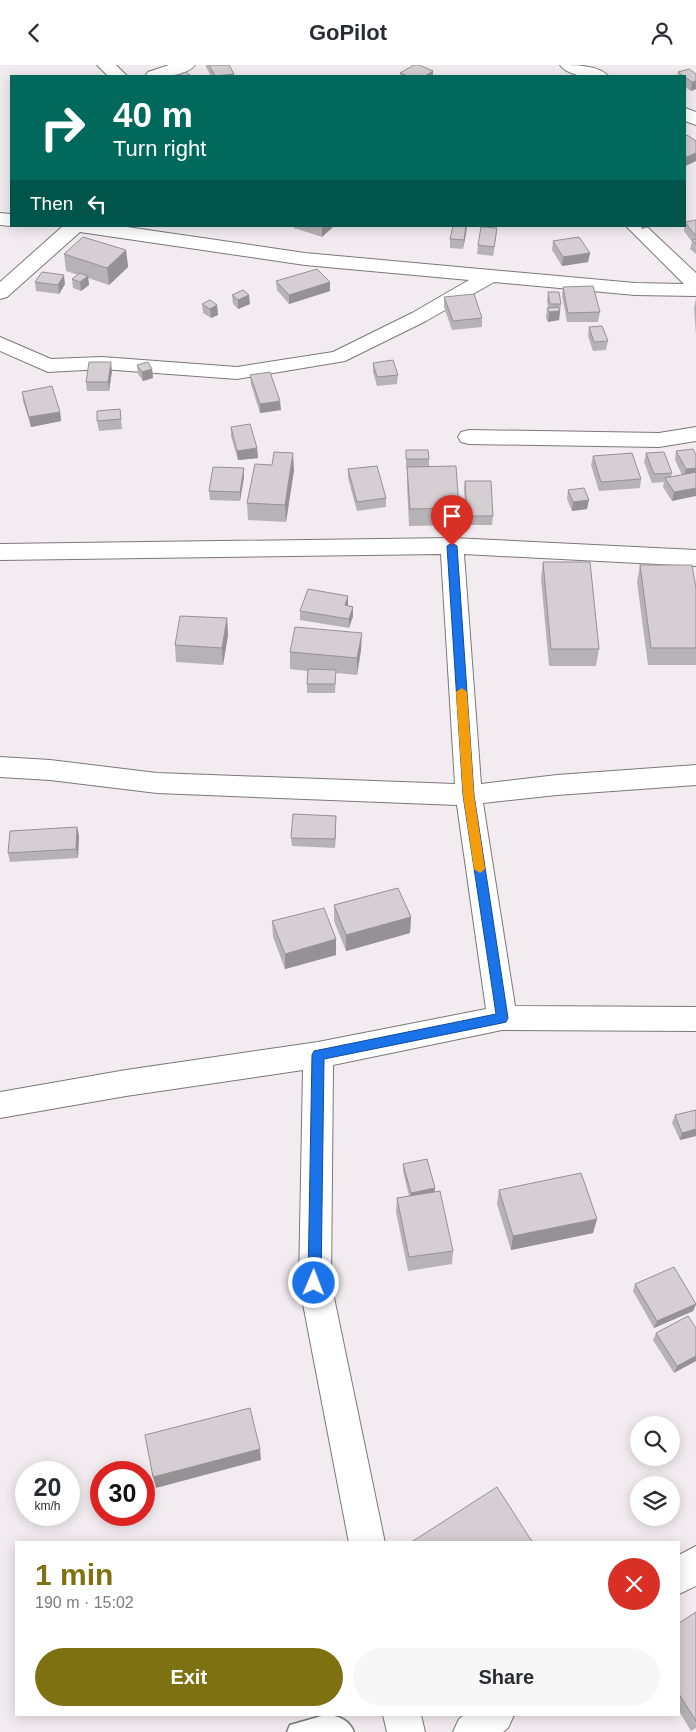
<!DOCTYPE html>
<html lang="en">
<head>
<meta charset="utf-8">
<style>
  :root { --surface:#fff; --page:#f7f7f7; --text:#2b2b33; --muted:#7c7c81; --accent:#7e7111 }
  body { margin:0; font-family:Helvetica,sans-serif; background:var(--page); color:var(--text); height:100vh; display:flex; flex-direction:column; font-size:19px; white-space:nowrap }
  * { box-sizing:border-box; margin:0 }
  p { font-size:16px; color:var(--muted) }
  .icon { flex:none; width:28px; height:28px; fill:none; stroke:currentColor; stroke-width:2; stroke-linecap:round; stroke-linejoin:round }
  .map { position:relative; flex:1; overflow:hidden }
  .sheet { position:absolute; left:15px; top:1476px; width:665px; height:175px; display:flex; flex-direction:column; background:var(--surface); border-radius:0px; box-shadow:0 2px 12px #0003 }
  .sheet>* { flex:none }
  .top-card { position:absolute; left:10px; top:10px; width:676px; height:152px; border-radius:0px; box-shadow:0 2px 12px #0003; background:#00695c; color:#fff; overflow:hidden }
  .tools { position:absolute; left:630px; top:1351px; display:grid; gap:10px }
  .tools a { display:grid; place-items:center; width:50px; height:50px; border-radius:50%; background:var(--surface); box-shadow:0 2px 12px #0003; font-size:25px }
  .speed { position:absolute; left:15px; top:1396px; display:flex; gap:10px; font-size:25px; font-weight:700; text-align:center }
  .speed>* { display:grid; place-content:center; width:65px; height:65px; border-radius:50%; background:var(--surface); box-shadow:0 2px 12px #0003; line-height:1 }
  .speed small { font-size:12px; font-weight:400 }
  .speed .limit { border:8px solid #d22; background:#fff; color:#111 }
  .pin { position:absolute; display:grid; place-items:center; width:42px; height:42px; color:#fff; margin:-51px -21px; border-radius:50% 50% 50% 0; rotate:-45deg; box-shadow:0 0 5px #0007 }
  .pin .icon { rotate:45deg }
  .me { position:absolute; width:55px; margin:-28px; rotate:1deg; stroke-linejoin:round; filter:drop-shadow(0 0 4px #0008) }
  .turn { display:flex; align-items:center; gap:18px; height:105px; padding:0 20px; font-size:22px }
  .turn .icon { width:65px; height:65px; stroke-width:2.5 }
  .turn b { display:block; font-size:35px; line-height:42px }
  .then { display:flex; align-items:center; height:48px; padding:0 20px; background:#0003; gap:10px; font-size:19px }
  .round { display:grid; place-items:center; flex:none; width:52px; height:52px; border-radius:26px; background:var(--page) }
  .overview { display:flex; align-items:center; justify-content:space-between; height:85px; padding:0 20px }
  h1 { font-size:30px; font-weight:800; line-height:38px; color:var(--accent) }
  .primary-button { display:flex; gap:10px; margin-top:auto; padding:10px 20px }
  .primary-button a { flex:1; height:58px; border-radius:30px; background:var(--accent); color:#fff; font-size:20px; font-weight:800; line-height:58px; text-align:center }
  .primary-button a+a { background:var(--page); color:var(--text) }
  header { display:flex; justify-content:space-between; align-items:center; height:65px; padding:0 20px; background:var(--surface); font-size:22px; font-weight:800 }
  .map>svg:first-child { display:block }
</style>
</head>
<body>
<header><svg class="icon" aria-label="back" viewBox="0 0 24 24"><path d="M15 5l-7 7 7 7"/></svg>GoPilot<svg class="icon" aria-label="person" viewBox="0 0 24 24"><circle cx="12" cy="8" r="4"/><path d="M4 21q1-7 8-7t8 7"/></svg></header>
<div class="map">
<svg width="696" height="1667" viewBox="0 0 696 1667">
  <rect width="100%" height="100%" fill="#f2ecf1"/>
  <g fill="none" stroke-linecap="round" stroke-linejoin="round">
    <defs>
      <path id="lane" d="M325 1650C338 1650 349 1655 354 1667H287L290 1660Z"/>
      <g id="street">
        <path d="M97 0H116L127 11H108Z"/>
        <path d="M169 0H195C186 12 158 12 145 11L148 7Z"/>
        <path d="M560 0C575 0 599 0 608 11 594 12 569 13 560 0Z"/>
        <path d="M685 43 696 47V60L685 56Z"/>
        <path d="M0 148 11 149V161L0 160Z"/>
        <path d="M63 161H120L305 188 635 218 684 219 626 161H646L696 208V231L635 230 494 217 426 256 345 296 237 314 102 304 48 307 0 286V272L51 294 102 292 237 302 333 287 412 248 469 215 305 200 80 167 7 232 0 234V217Z"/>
        <path d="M696 362V376L659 382 469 379 461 377 458 372 461 367 469 365 659 368Z"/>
        <path d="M452 473 696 485V501L464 489 481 719 557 710 696 700V720L557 730 483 738 515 941 696 942V966L502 965 333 1000 331 1218 385 1478H349L299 1218 303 1005 126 1031 0 1053V1027L126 1005 318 977 486 944 457 740 157 728 50 715 0 712V692L50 695 157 708 455 719 441 489 0 495V479Z"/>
        <path d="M696 1481V1521L679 1529V1490Z"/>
        <path d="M383 1650H421L425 1667H387Z"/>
        <path d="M464 1650H514L508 1663 503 1667H453L459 1654Z"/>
      </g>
    </defs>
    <use href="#lane" stroke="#7c777b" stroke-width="3"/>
    <use href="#street" stroke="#7c777b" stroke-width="2"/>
    <use href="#lane" fill="#fff" fill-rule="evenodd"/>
    <use href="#street" fill="#fff" fill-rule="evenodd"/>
  </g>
  <g fill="#b7b2b5">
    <path d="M206 0H229L234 9V11H211L206 2Z"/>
    <path d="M433 6V11H400V8Z"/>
    <path d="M678 7 696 9V24L691 26 685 22V11H677Z"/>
    <path d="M685 71 696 76V96L685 101Z"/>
    <path d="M696 155V189L690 184 692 177 684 166 685 157Z"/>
    <path d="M294 161H334L322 172 294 163Z"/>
    <path d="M467 161 466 169 463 184 450 183V174Z"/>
    <path d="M497 163 493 191 477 189 478 180Z"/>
    <path d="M553 176 590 188 588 197 562 201 552 185Z"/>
    <path d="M126 185 128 202 109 220 88 213 89 220 81 226 73 223 72 214 78 210 66 206 64 189Z"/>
    <path d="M276 216 330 226 289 239 277 225Z"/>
    <path d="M35 217 65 219 59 229 36 226Z"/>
    <path d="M563 222 600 247 598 257H567L562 231Z"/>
    <path d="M548 227 561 239 559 255 548 257 546 253 547 243H548L547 236Z"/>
    <path d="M232 230 250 239 238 244 233 239Z"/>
    <path d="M444 232 482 253V262L452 265 444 242Z"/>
    <path d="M696 234V270L694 243Z"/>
    <path d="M202 239 217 240 218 250 211 253 203 248Z"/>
    <path d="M589 262 608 276 606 285 593 286 588 271Z"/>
    <path d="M373 298 398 310 397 319 377 321 373 307Z"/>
    <path d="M137 300 152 304 153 313 143 316 138 309Z"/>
    <path d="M112 306 109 326H87L86 317Z"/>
    <path d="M250 310 281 345 260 348 251 319Z"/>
    <path d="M22 327 60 347 61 356 31 362 23 336Z"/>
    <path d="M120 344 122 364 99 366 97 356Z"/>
    <path d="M231 362 257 383 258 393 238 395 231 371Z"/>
    <path d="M406 385 429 394V401L459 443 458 460 409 461 407 419V404H406Z"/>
    <path d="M676 386 696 390 672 436 663 422 664 417 652 418 644 397 646 388 672 408 671 412 682 410 675 395Z"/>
    <path d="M593 391 641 414 640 423 599 426 591 400Z"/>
    <path d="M348 404 386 433V442L357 446 348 413Z"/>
    <path d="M294 405 286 457 248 455 247 438Z"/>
    <path d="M244 412 240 436 210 435 209 426Z"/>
    <path d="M465 416 493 451 492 460H467L464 425Z"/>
    <path d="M568 425 587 444 572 446 567 434Z"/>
    <path d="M543 497 599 584 596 601H549L541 514Z"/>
    <path d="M640 500 696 523V600H648L637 517Z"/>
    <path d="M348 540V541L353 542V551L349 563 300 555V546Z"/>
    <path d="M227 553 228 570 223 600 176 597 175 580Z"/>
    <path d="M361 585 357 610 336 608 335 628H307V606L290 604V587Z"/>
    <path d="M336 751 335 783 292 781 291 773Z"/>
    <path d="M77 762 79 771 78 793 10 797 8 788Z"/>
    <path d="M334 840 411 852 410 868 346 886 334 856Z"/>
    <path d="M272 856 336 890 285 904 273 872Z"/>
    <path d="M696 1045V1071L680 1075 672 1058 675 1050Z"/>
    <path d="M403 1099 435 1123 434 1127 453 1186 452 1199 408 1206 396 1147 397 1133 409 1131 403 1106Z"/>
    <path d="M499 1125 597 1154 593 1168 511 1185 497 1139Z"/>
    <path d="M635 1219 696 1239V1240L693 1246 654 1263 633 1226Z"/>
    <path d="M696 1263 674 1308 653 1275 656 1268Z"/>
    <path d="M696 1547V1663L691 1666 679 1646V1558Z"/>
  </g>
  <g fill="#959194">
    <path d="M433 6V11H425Z"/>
    <path d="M234 9V11H219Z"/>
    <path d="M696 16V24L691 26 692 17Z"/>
    <path d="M696 88V96L685 101 687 92Z"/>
    <path d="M324 161H334L322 172V163Z"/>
    <path d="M467 161 466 169 463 184 464 175Z"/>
    <path d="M642 161H654L641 164Z"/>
    <path d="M497 163 496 172 493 191 494 182Z"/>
    <path d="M126 185 128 202 109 220 107 203Z"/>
    <path d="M590 188 588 197 562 201 563 192Z"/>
    <path d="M64 210 65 219 59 229 58 220Z"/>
    <path d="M88 211 89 220 81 226 80 217Z"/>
    <path d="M330 217V226L289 239V230Z"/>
    <path d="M249 230 250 239 238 244V235Z"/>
    <path d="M217 240 218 250 211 253 210 244Z"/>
    <path d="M560 246 559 255 548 257 549 247Z"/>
    <path d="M111 297 112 306 109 326 108 317Z"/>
    <path d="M152 304 153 313 143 316 142 307Z"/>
    <path d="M280 336 281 345 260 348V339Z"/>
    <path d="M60 347 61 356 31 362 29 352Z"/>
    <path d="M257 383 258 393 238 395 237 386Z"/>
    <path d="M293 388 294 405 286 457 285 440Z"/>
    <path d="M244 403V412L240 436V427Z"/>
    <path d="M696 403V412L684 413 686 404Z"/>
    <path d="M696 423V431L672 436 674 427Z"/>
    <path d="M589 435 587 444 572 446 573 437Z"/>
    <path d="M348 531V540L345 549V540Z"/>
    <path d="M353 542V551L349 563V554Z"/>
    <path d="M227 553 228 570 223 600 222 583Z"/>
    <path d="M362 568 361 585 357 610V593Z"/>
    <path d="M336 751V759L335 783V774Z"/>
    <path d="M77 762 79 771 78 793 76 784Z"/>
    <path d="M411 852 410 868 346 886V870Z"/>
    <path d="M336 874V890L285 904V889Z"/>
    <path d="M696 1064V1071L680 1075 682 1068Z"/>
    <path d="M435 1123 434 1131 410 1135 411 1128Z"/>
    <path d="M597 1154 593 1168 511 1185 513 1171Z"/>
    <path d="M696 1239 693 1246 654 1263 657 1256Z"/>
    <path d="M696 1291V1296L674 1308 677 1301Z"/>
    <path d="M260 1384 261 1395 156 1423 153 1412Z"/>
  </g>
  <g fill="#d5cfd3" stroke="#959194">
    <path d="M209 0H229L234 9 215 11Z"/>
    <path d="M414 0H419L433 6 425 11H408L400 8Z"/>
    <path d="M689 4 696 9V16L692 17 678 7Z"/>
    <path d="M186 7 191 11H175Z"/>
    <path d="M687 70 696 76V88L687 92 685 91V71Z"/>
    <path d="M696 155V170H695L685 157Z"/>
    <path d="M453 161H466L464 175 450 174Z"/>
    <path d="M481 162 497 163 494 182 478 180Z"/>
    <path d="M83 172 126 185 107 203 64 189Z"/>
    <path d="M579 172 590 188 563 192 553 176Z"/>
    <path d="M696 174V179L692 175Z"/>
    <path d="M317 204 330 217 289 230 276 216Z"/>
    <path d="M42 207 64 210 58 220 35 217Z"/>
    <path d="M80 208 88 211 80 217 72 214Z"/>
    <path d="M593 221 600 247 568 248 563 222Z"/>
    <path d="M243 225 249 230 238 235 232 230Z"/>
    <path d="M548 227H559L561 239H550Z"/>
    <path d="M474 229 482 253 453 256 444 232Z"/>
    <path d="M210 235 217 240 210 244 202 239Z"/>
    <path d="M558 242 560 246 549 247 547 243Z"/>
    <path d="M602 261 608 276 594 277 589 262Z"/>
    <path d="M393 295 398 310 377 312 373 298Z"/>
    <path d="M89 297H111L108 317H86Z"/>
    <path d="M148 297 152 304 142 307 137 300Z"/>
    <path d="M270 307 280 336 260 339 250 310Z"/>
    <path d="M52 321 60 347 29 352 22 327Z"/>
    <path d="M120 344 121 354 97 356V346Z"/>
    <path d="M250 359 257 383 237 386 231 362Z"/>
    <path d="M693 384 696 390V403L686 404 676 386Z"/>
    <path d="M406 385H428L429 394H406Z"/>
    <path d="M274 387 293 388 285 440 247 438 255 399 272 400Z"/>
    <path d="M664 387 672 408 654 409 646 388Z"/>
    <path d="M632 388 641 414 601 417 593 391Z"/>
    <path d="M377 401 386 433 357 437 348 404Z"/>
    <path d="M456 401 459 443 410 444 407 402Z"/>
    <path d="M213 402 244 403 240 427 209 426Z"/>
    <path d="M696 407V423L674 427 665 413Z"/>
    <path d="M465 416H491L493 451H467Z"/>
    <path d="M584 423 589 435 573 437 568 425Z"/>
    <path d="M543 497H590L599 584H551Z"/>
    <path d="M640 500H692L696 523V583H651Z"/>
    <path d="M308 524 348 531 345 540 353 542 349 554 300 546Z"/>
    <path d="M180 551 227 553 222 583 175 580Z"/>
    <path d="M295 562 362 568 357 593 290 587Z"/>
    <path d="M308 604 336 605 335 619H307Z"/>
    <path d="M293 749 336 751 335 774 291 773Z"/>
    <path d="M77 762 76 784 8 788 10 766Z"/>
    <path d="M398 823 411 852 346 870 334 840Z"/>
    <path d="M324 843 336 874 285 889 272 856Z"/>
    <path d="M696 1045V1064L682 1068 675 1050Z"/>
    <path d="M427 1094 435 1123 411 1128 403 1099Z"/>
    <path d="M581 1108 597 1154 513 1171 499 1125Z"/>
    <path d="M440 1126 453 1186 409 1192 397 1133Z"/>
    <path d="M674 1202 696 1239 657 1256 635 1219Z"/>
    <path d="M688 1251 696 1263V1291L677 1301 656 1268Z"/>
    <path d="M250 1343 260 1384 153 1412 145 1370Z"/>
    <path d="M497 1422 533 1478H410Z"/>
    <path d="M696 1547V1656L679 1629V1558Z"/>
  </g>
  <path fill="#1a73e8" stroke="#114b97" d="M452 478 457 481 474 730 508 953 506 957 502 958 324 994 321 1218 319 1223 314 1224 310 1223 308 1218 312 990 314 986 496 949 463 730 447 481Z"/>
  <path fill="#f59e0b" d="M462 623 467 627 474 730 485 804 480 808 474 804 463 730 456 627Z"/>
</svg>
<div class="tools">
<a><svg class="icon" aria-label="search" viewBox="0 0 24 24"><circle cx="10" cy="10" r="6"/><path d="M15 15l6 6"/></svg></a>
<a><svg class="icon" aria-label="layers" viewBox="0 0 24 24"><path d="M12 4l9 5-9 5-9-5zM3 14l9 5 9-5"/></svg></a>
</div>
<div class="speed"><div>20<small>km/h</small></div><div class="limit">30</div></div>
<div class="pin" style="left:452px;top:481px;background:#d93025"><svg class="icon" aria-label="arrive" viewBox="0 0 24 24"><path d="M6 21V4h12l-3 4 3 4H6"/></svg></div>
<svg class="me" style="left:314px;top:1218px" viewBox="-20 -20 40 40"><circle r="17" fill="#1a73e8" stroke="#fff" stroke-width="3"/><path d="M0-11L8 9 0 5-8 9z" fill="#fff"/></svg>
<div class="top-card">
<div class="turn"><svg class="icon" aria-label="right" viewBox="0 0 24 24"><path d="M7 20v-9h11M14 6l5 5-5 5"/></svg><div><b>40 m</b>Turn right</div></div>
<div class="then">Then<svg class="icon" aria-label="left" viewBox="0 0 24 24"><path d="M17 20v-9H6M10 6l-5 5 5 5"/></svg></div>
</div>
<section class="sheet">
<div class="overview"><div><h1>1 min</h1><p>190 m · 15:02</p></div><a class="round" style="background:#d93025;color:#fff"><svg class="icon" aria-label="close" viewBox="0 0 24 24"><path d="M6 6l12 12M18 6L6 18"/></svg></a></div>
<div class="primary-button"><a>Exit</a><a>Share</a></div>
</section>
</div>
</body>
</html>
